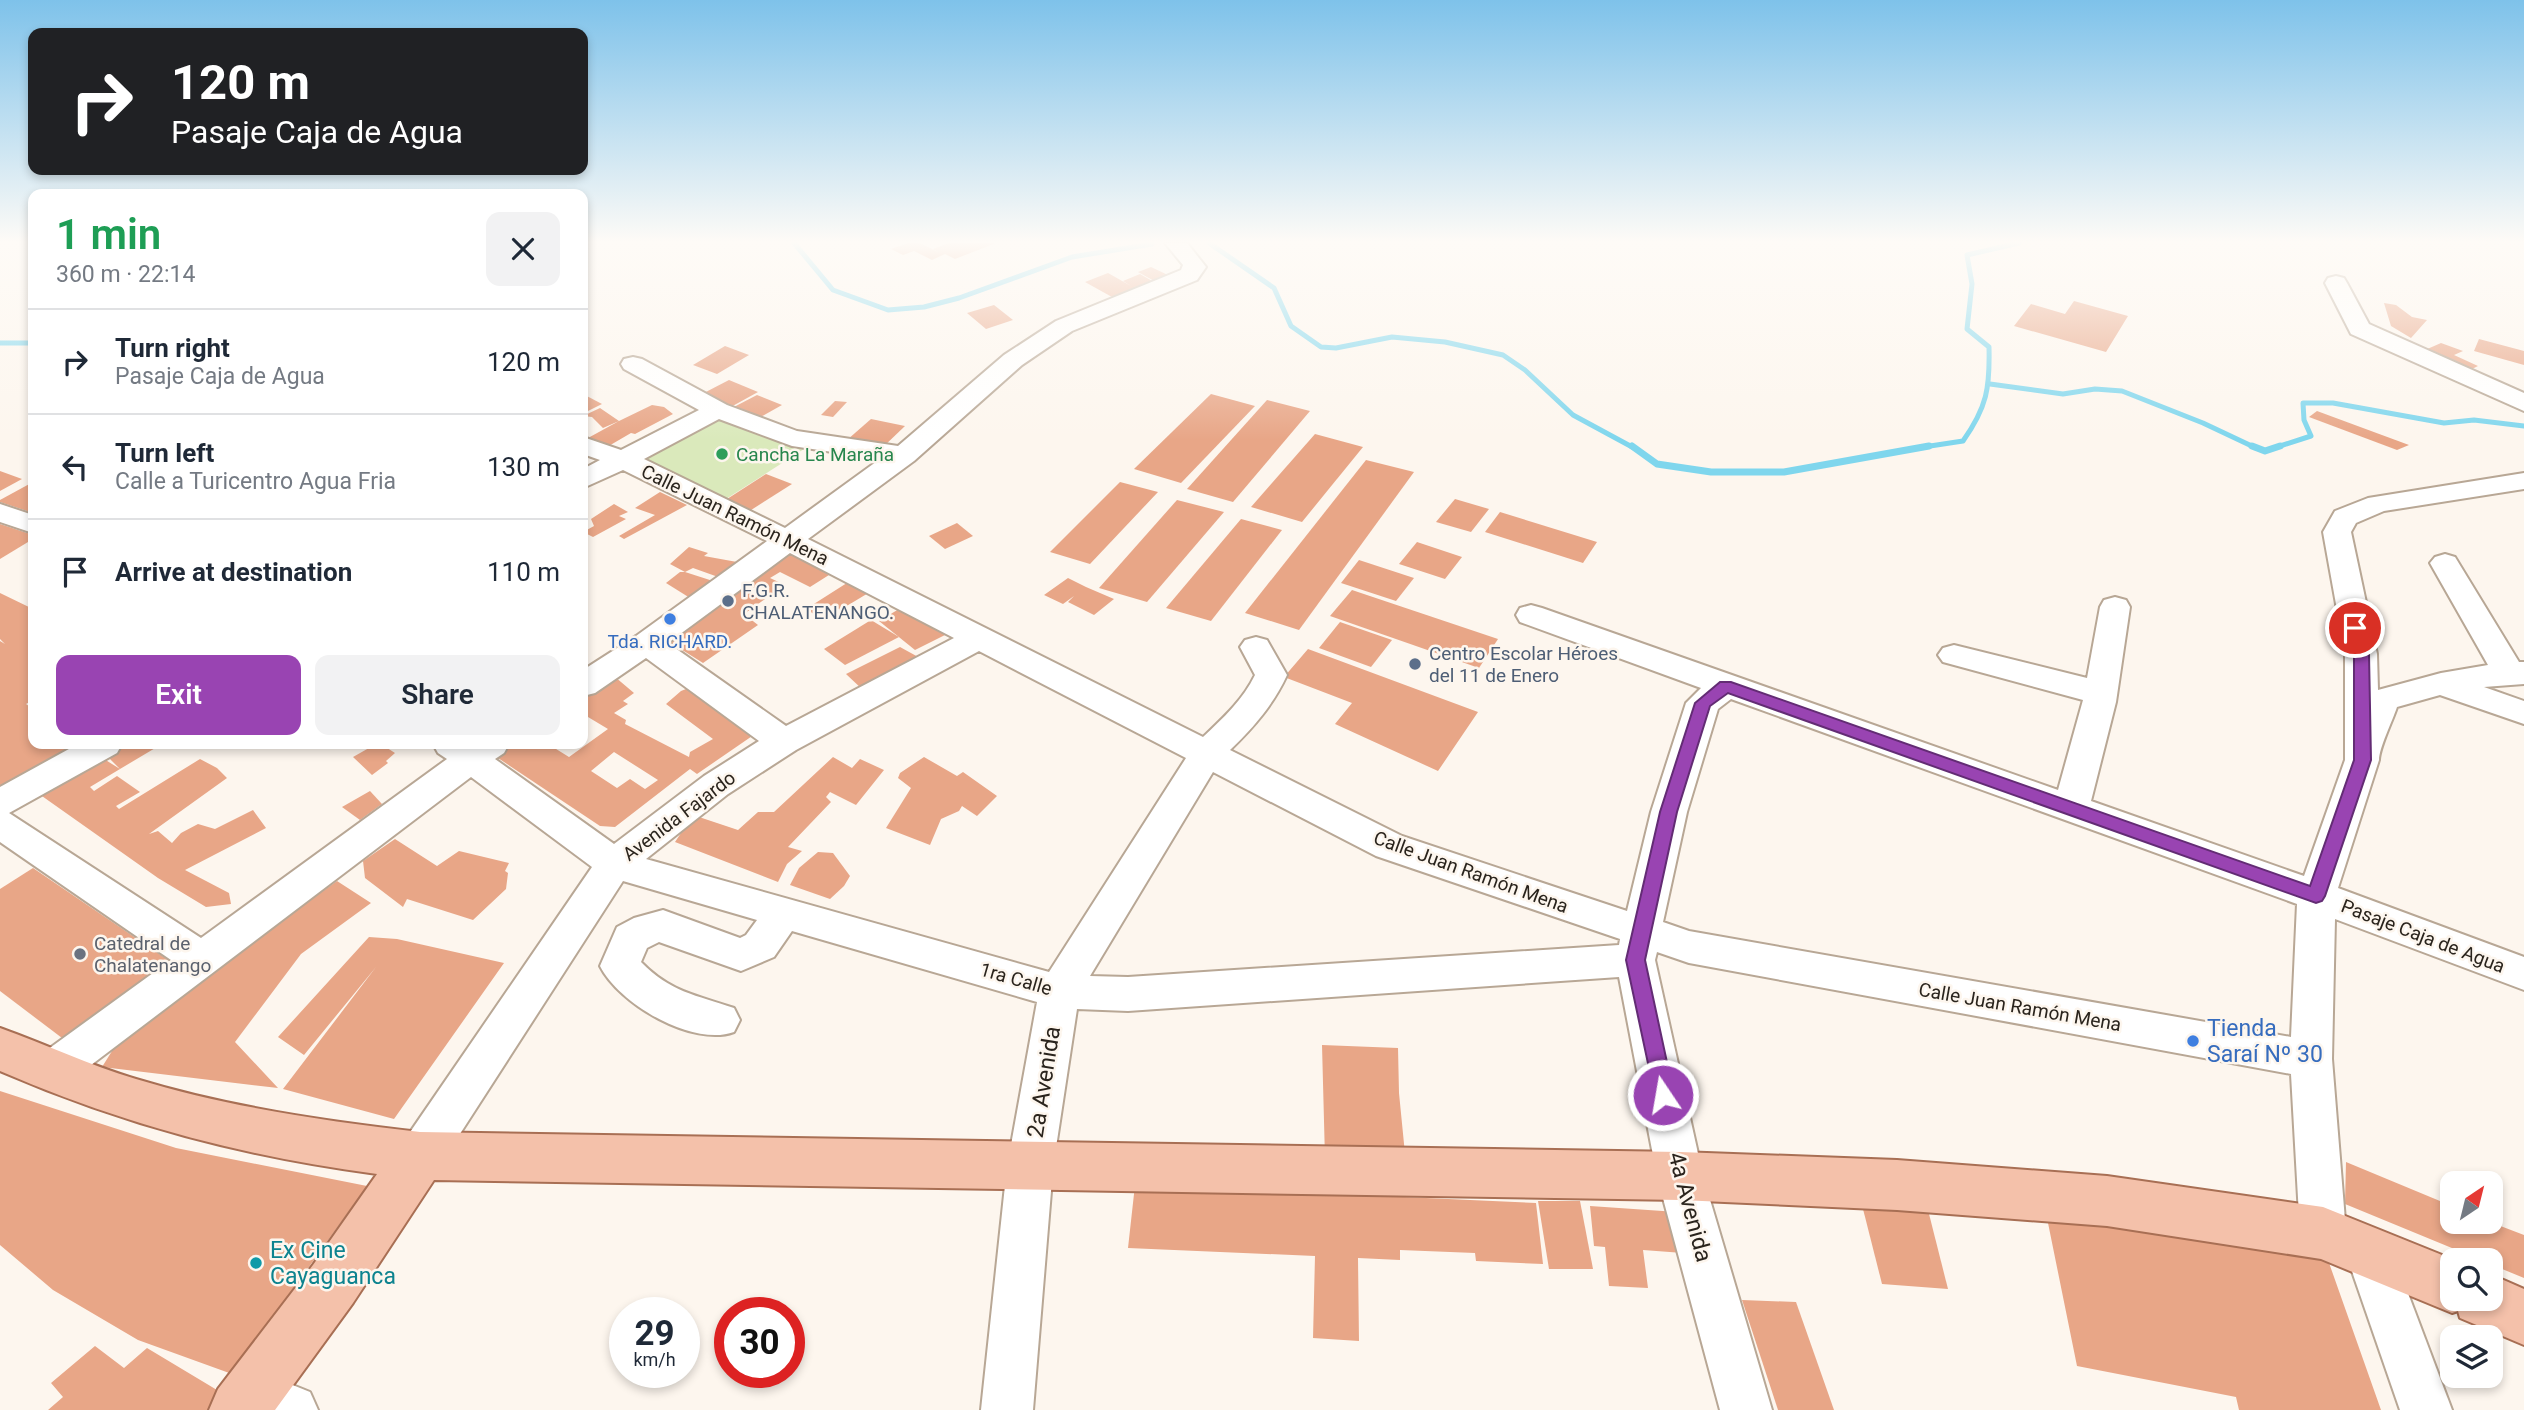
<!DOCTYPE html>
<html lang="en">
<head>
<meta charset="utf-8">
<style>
  :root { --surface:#fff; --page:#f2f2f3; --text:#1f2937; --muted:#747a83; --line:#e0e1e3; --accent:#9944b2 }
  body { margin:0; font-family:Roboto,sans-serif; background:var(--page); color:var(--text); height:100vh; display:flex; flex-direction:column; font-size:26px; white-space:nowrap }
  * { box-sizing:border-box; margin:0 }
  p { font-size:23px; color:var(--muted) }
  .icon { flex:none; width:38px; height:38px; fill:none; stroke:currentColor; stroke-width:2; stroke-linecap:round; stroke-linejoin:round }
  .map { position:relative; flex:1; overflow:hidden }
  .details { position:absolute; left:28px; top:189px; width:560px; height:560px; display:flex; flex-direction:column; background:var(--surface); border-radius:14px; box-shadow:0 4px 10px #0003 }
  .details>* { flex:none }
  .hud { position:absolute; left:28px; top:28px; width:560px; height:147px; border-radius:14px; box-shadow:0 4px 10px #0003; background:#202124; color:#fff; overflow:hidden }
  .needle { width:46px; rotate:35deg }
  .fabs { position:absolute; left:2440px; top:1171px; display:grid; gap:14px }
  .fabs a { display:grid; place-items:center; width:63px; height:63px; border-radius:14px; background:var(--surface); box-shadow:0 4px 10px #0003; font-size:35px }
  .speed { position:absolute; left:609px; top:1297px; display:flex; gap:14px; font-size:35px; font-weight:700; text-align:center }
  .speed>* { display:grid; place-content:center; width:91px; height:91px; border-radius:50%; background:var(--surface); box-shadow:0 4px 10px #0003; line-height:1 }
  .speed small { font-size:18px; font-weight:400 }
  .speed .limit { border:10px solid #d22; background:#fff; color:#111 }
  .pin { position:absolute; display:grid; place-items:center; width:60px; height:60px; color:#fff; margin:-30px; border:4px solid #fff; border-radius:50%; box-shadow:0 2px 7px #0007 }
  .me { position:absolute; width:77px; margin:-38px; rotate:348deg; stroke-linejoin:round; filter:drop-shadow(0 0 5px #0008) }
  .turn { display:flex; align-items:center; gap:24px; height:147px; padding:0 28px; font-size:32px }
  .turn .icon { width:91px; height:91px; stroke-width:2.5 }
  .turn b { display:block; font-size:49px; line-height:60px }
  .round { display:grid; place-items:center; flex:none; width:74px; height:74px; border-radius:14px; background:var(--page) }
  .headline { display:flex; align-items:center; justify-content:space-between; height:119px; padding:0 28px }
  h1 { font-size:42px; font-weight:600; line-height:52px; color:#1e9e55 }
  .cta { display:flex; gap:14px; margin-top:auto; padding:14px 28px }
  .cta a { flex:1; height:80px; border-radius:14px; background:var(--accent); color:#fff; font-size:28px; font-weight:600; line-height:80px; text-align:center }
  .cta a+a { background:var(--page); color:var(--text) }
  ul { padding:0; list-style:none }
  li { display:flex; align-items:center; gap:21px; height:105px; padding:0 28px; border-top:2px solid var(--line) }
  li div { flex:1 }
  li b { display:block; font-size:26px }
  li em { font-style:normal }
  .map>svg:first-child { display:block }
</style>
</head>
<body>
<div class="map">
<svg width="2524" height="1410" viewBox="0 0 2524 1410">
  <rect width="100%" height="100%" fill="#fdf6ee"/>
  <path fill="#dae9bb" d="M717 415 804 449 726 499 640 460Z"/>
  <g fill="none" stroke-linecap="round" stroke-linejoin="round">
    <g stroke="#7fd6ed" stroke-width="5">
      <path d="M794 243 833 290 888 310 924 307 959 298 1072 257 1152 244"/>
      <path d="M1209 243 1274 288 1291 326 1321 347 1336 348 1392 337 1445 342 1503 355 1525 370 1573 415 1634 448"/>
      <path d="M0 343H33"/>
      <path d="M1990 384 2063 394 2095 389 2122 391 2203 423 2256 448"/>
      <path d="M1917 448 1963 441C1987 407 1990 388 1989 347L1967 329 1972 284 1967 255 2019 243"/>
      <path d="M2274 448 2311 436 2304 420 2303 403H2333L2444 423 2474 420 2524 426"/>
    </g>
    <g stroke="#7fd6ed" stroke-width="7">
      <path d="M1632 446 1657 464 1711 472H1784L1929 446"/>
      <path d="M2252 446 2265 451 2280 446"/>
    </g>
  </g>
  <g fill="#e8a687" fill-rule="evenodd">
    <path d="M908 243H920L940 253 933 249 949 243H996L955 259 945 254 932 260 914 251 903 255 891 249Z"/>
    <path d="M1151 267 1170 276 1156 282 1138 272Z"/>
    <path d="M1108 273 1131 286 1123 281 1140 274 1154 282 1112 297 1085 282Z"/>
    <path d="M2074 301 2128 316 2106 352 2014 326 2031 304 2065 314Z"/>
    <path d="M2384 303 2396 305 2412 317 2427 320 2411 338 2391 326Z"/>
    <path d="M994 305 1013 320 986 329 967 313Z"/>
    <path d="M2479 339 2524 351V365L2474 351Z"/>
    <path d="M2441 343 2463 351 2454 355 2478 366 2470 370 2425 350Z"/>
    <path d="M725 346 749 355 717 374 693 365Z"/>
    <path d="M729 380 758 392 729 408 700 395Z"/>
    <path d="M583 394 602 404 586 412 583 411Z"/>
    <path d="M1211 394 1255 406 1181 483 1134 469Z"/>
    <path d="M757 395 782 405 757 419 732 408Z"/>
    <path d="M1267 400 1310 411 1233 502 1187 489Z"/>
    <path d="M835 401 847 402 833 417 821 415Z"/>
    <path d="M652 405 664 407 673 414 635 434 631 433 607 447 588 438 619 421 603 428 592 417 583 416 600 408 619 421Z"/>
    <path d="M2317 411 2409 445 2397 450 2309 417Z"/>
    <path d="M871 419 905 426 882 448 847 440Z"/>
    <path d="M1315 434 1363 447 1302 522 1251 507Z"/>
    <path d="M1366 460 1414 472 1299 630 1245 613Z"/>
    <path d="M0 471 22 479 0 491Z"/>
    <path d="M766 474 792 484 748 512 724 501Z"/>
    <path d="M33 482V513L0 502V500Z"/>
    <path d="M1120 482 1158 492 1090 564 1050 552Z"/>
    <path d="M660 492 687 505 624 539 619 536 655 515 635 508Z"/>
    <path d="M1455 499 1489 509 1471 532 1436 522Z"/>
    <path d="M1177 500 1224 512 1147 602 1099 588Z"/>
    <path d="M614 504 628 512 619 516 626 519 593 537 583 532 594 526 591 519Z"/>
    <path d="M1500 512 1597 542 1583 563 1485 532Z"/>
    <path d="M1241 519 1282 530 1211 621 1166 608Z"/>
    <path d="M957 523 973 536 945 549 929 536Z"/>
    <path d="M0 524 33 535V539L0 559Z"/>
    <path d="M1417 542 1462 557 1445 579 1399 564Z"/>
    <path d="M689 547 708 553 704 556 737 562 721 578 693 568 685 572 670 564Z"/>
    <path d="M783 549 829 575 810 587 780 572 770 578 785 585 771 595 738 581Z"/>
    <path d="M1359 560 1414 578 1396 601 1341 583Z"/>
    <path d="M680 572H685L713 581 690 598 666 583Z"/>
    <path d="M1068 578 1086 587 1114 599 1094 615 1068 602 1074 596 1063 604 1044 595Z"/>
    <path d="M850 581 870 592 840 610 832 605 817 616 806 609Z"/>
    <path d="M732 584 765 599 744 614 758 625 703 663 660 636Z"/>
    <path d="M1352 590 1498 639 1479 668 1330 616Z"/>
    <path d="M0 593 33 609V700L26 704 33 709V744H92L0 798V641L5 644 0 639Z"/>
    <path d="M904 606 949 633 915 650 879 621Z"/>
    <path d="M871 620 899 637 845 665 824 649Z"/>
    <path d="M1340 622 1392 640 1371 667 1319 648Z"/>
    <path d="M900 647 920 658 863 690 846 674Z"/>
    <path d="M1308 649 1478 712 1438 771 1335 724 1352 703 1284 677Z"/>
    <path d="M608 671 634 693 623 701 628 704 614 713 626 720 625 724 689 757 690 752 713 739 666 704 681 691 696 685 758 732 697 774 690 769 615 827 600 826 495 756 513 744H548L569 757 608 729 583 714V688ZM614 752 658 780 645 789 630 779 617 788 591 771Z"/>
    <path d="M114 744H162L120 769 90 787 94 791 117 776 140 792 116 806 119 809 200 759 217 768 227 778 149 834 158 831 172 843 181 833 198 824 215 829 253 810 266 828 185 870 229 893 231 904 206 907 158 878 32 789 104 759 120 769 110 759 97 753Z"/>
    <path d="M376 744H381L395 753 386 761 388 763 372 775 353 757Z"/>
    <path d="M833 757 852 768 860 759 884 770 856 805 830 792 826 797 831 802 788 847 802 851 787 864 778 882 675 842 685 827 699 817 738 830 758 812H774Z"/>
    <path d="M924 757 957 776 963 772 997 796 977 816 962 806 959 811 941 819 930 845 886 828 911 788 898 778 900 773Z"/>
    <path d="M370 791 382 804 360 820 342 807Z"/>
    <path d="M395 839 437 866 459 851 509 863 505 871 508 873 506 889 473 920 407 899 403 907 365 878 363 861Z"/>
    <path d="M818 852 833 853 850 876 844 886 830 899 790 885 799 868Z"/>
    <path d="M33 868 174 964 66 1041 0 991V889Z"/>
    <path d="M337 881 371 903 301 954 235 1042 278 1088 102 1067 124 1032Z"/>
    <path d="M369 937 397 939 504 963 394 1119 283 1089 376 967 304 1055 278 1037Z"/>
    <path d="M1322 1045 1398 1048 1399 1093 1406 1164 1325 1159Z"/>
    <path d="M0 1091 176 1148 367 1186 232 1374 138 1340 53 1290 0 1245Z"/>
    <path d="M2346 1162 2452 1206V1222H2490L2524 1235V1278L2490 1264V1260H2481L2345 1204Z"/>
    <path d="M1135 1185 1536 1203 1543 1264 1476 1261 1475 1253 1400 1250V1260L1358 1258 1359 1341 1313 1338 1315 1256 1128 1248Z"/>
    <path d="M1538 1201H1580L1593 1269H1549Z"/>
    <path d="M1862 1205 1927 1206 1948 1289 1882 1284Z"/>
    <path d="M1590 1206 1677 1212 1683 1253 1643 1250 1648 1288 1609 1286 1605 1247 1594 1246Z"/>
    <path d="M2047 1218 2328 1260 2381 1410H2239L2236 1397 2077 1366Z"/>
    <path d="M1742 1300 1796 1302 1834 1410H1778Z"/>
    <path d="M95 1346 124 1368 147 1348 232 1399 222 1410H48L63 1397 51 1383Z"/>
  </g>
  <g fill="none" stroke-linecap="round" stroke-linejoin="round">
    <defs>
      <g id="minor">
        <path d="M1165 243H1187L1206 267 1197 280 1072 331 1022 365 914 461 808 539 1203 737C1223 718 1243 700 1255 675L1240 647 1245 640 1256 637 1267 640 1287 675C1273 705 1254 727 1230 750L1402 836 1627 911 1651 812 1686 703 1701 688 1520 622 1516 615 1520 608 1531 605 1542 608 2058 790 2083 700 1943 662 1938 655 1943 648 1954 645 2087 678 2100 607 2104 600 2115 597 2126 600 2130 607 2116 702 2091 801 2304 876 2345 760V654L2323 532 2335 511 2368 498 2524 473V489L2384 511 2356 523 2351 532 2377 654 2378 690 2441 673 2488 665 2430 563 2435 557 2445 554 2455 557 2519 662H2524V684L2484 687 2524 701V724L2440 695 2397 707C2392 722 2379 748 2379 760L2338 888 2524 957V990L2335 919 2332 1059 2346 1233 2340 1249 2323 1255 2306 1249 2300 1233 2291 1074 1689 963 1657 952 1655 960 1703 1176 1772 1410H1720L1657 1176 1619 977 1128 1011 1077 1009 1053 1167 1033 1410H981L1007 1167 1037 1002 792 931 774 957 741 971 659 942 647 948 641 962C670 992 696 995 734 1008L740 1020 734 1032C693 1047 619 1004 600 966L617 927 634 918 663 910 740 938 746 935 757 920 623 881 436 1171 420 1177 404 1171 398 1156 404 1141 592 867 471 777 66 1084 51 1090 36 1084 30 1071 36 1058 171 960 0 842V787L78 744H122L117 753 9 813 201 938 447 759 438 753 433 744H509L504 753 495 759 614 844 704 776 759 741 646 658 595 693 583 696V670L636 636 767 541 623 470 583 488V469L600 460 583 454V437L621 450 699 410 624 369 621 364 624 359 633 357 642 359 727 405 797 431 898 446 1004 355 1056 321 1181 270 1183 265ZM719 419 792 446 880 459 785 528 644 459ZM790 553 954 638 786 726 668 643ZM979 651 1186 758 1049 972 646 859 728 794 796 750ZM1731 699 2297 904 2291 1037 1689 931 1663 922 1687 812 1718 709ZM1213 772 1376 856 1620 939 1619 945 1128 977 1090 976Z"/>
        <path d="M2336 276 2344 278 2347 283 2369 324 2524 393V411L2351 334 2325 283 2328 278Z"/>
        <path d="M0 504 33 515V533L0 522Z"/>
        <path d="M2369 1228 2386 1235 2452 1410H2400L2345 1251 2352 1235Z"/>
        <path d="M253 1369 310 1392 318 1410H234L228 1394 235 1376Z"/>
      </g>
      <path id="major" d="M0 1028C45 1044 89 1065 136 1079 228 1107 324 1121 420 1132L1680 1152 1897 1160 2107 1176 2323 1207 2452 1259 2456 1260H2452V1298H2490V1274L2524 1289V1345L2460 1318 2458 1311 2452 1313 2321 1259 2107 1226 1897 1210 1680 1200 434 1180 353 1303 275 1410H209L218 1389 313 1265 377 1174C243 1156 125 1125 0 1071Z"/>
    </defs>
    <use href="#minor" stroke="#b8a795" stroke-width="4"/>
    <use href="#major" stroke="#a86f54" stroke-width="4"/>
    <use href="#minor" fill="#fff" fill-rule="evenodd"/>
    <use href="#major" fill="#f4c1aa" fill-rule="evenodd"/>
  </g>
  <linearGradient id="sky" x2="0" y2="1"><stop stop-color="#7ec2ea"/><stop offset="0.55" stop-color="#fefbf7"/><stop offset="1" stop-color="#fefbf7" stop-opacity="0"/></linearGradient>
  <rect width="2524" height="440" fill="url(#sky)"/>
  <path fill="#9944b2" stroke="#632c74" stroke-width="2" d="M2355 623 2363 628 2369 654 2371 760 2325 896 2322 901 2316 903 1728 693 1710 706 1677 812 1645 960 1674 1095 1671 1101 1663 1104 1656 1101 1626 960 1660 812 1695 703 1720 682H1731L2310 886 2354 760V654L2348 628Z"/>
  <circle fill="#2e9e5b" stroke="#fdf6ee" stroke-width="2.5" cx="722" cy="454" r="7"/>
  <g fill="#5c6f8a" stroke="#fdf6ee" stroke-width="2.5">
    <circle cx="728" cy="601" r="7"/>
    <circle cx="1415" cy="664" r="7"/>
  </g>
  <g fill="#3f7fe0" stroke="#fdf6ee" stroke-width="2.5">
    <circle cx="670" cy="619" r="7"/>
    <circle cx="2193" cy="1041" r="7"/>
  </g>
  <circle fill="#6b7280" stroke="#fdf6ee" stroke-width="2.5" cx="80" cy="954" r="7"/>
  <circle fill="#0f9aa8" stroke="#fdf6ee" stroke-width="2.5" cx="256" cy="1263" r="7"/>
  <g text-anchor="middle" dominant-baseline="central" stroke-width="5" stroke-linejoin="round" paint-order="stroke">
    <g font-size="19" fill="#27864d" stroke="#fdf6ee" text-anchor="start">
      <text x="736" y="454">Cancha La Maraña</text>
    </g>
    <g font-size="19" fill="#2a241d" stroke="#fdf6ee">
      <text transform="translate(735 515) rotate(26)">Calle Juan Ramón Mena</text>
      <text transform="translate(679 816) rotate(-37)">Avenida Fajardo</text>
      <text transform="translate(1471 872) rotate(20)">Calle Juan Ramón Mena</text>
      <text transform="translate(2423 936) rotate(21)">Pasaje Caja de Agua</text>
      <text transform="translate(1016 979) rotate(16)">1ra Calle</text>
      <text transform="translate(2020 1007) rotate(10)">Calle Juan Ramón Mena</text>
    </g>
    <g font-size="19" fill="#4e5e75" stroke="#fdf6ee" text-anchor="start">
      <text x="742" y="590">F.G.R.<tspan x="742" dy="22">CHALATENANGO.</tspan></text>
      <text x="1429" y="653">Centro Escolar Héroes<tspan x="1429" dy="22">del 11 de Enero</tspan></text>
    </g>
    <g font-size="19" fill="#366cbe" stroke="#fdf6ee">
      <text x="670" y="641">Tda. RICHARD.</text>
    </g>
    <g font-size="19" fill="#5b616d" stroke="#fdf6ee" text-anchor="start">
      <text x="94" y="943">Catedral de<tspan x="94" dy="22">Chalatenango</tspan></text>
    </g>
    <g font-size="23" fill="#366cbe" stroke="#fdf6ee" text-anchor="start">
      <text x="2207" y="1028">Tienda<tspan x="2207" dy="26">Saraí Nº 30</tspan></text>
    </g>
    <g font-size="23" fill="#2a241d" stroke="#fdf6ee">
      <text transform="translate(1044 1082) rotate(-81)">2a Avenida</text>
      <text transform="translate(1690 1207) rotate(75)">4a Avenida</text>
    </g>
    <g font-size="23" fill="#0d838f" stroke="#fdf6ee" text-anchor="start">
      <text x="270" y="1250">Ex Cine<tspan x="270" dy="26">Cayaguanca</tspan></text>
    </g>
  </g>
</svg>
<div class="fabs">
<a><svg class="needle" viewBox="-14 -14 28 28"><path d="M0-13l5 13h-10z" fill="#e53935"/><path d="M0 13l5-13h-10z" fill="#747a83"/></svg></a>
<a><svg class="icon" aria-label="search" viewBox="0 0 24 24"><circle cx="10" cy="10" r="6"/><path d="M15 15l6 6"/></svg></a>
<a><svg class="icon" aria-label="layers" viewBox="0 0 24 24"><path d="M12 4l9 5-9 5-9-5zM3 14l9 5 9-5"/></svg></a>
</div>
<div class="speed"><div>29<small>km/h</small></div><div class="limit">30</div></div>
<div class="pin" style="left:2355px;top:628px;background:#d93025"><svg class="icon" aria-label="arrive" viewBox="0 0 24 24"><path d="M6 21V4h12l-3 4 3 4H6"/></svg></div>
<svg class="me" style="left:1663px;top:1095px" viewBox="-20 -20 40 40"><circle r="17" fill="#9944b2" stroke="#fff" stroke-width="3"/><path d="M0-11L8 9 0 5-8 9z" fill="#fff"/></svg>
<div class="hud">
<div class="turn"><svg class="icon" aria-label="right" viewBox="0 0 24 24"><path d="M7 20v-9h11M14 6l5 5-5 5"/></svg><div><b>120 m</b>Pasaje Caja de Agua</div></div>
</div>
<section class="details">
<div class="headline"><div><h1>1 min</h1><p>360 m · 22:14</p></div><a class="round"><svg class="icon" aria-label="close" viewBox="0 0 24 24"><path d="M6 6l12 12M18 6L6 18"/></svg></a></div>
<ul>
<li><svg class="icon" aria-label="right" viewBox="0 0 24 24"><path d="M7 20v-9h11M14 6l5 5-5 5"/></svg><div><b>Turn right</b><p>Pasaje Caja de Agua</p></div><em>120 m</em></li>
<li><svg class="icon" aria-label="left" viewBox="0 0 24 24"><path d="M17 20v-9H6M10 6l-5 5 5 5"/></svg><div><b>Turn left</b><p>Calle a Turicentro Agua Fria</p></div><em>130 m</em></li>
<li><svg class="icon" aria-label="arrive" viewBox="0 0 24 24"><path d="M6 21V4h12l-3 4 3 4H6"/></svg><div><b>Arrive at destination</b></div><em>110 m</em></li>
</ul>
<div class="cta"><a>Exit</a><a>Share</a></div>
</section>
</div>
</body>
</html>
